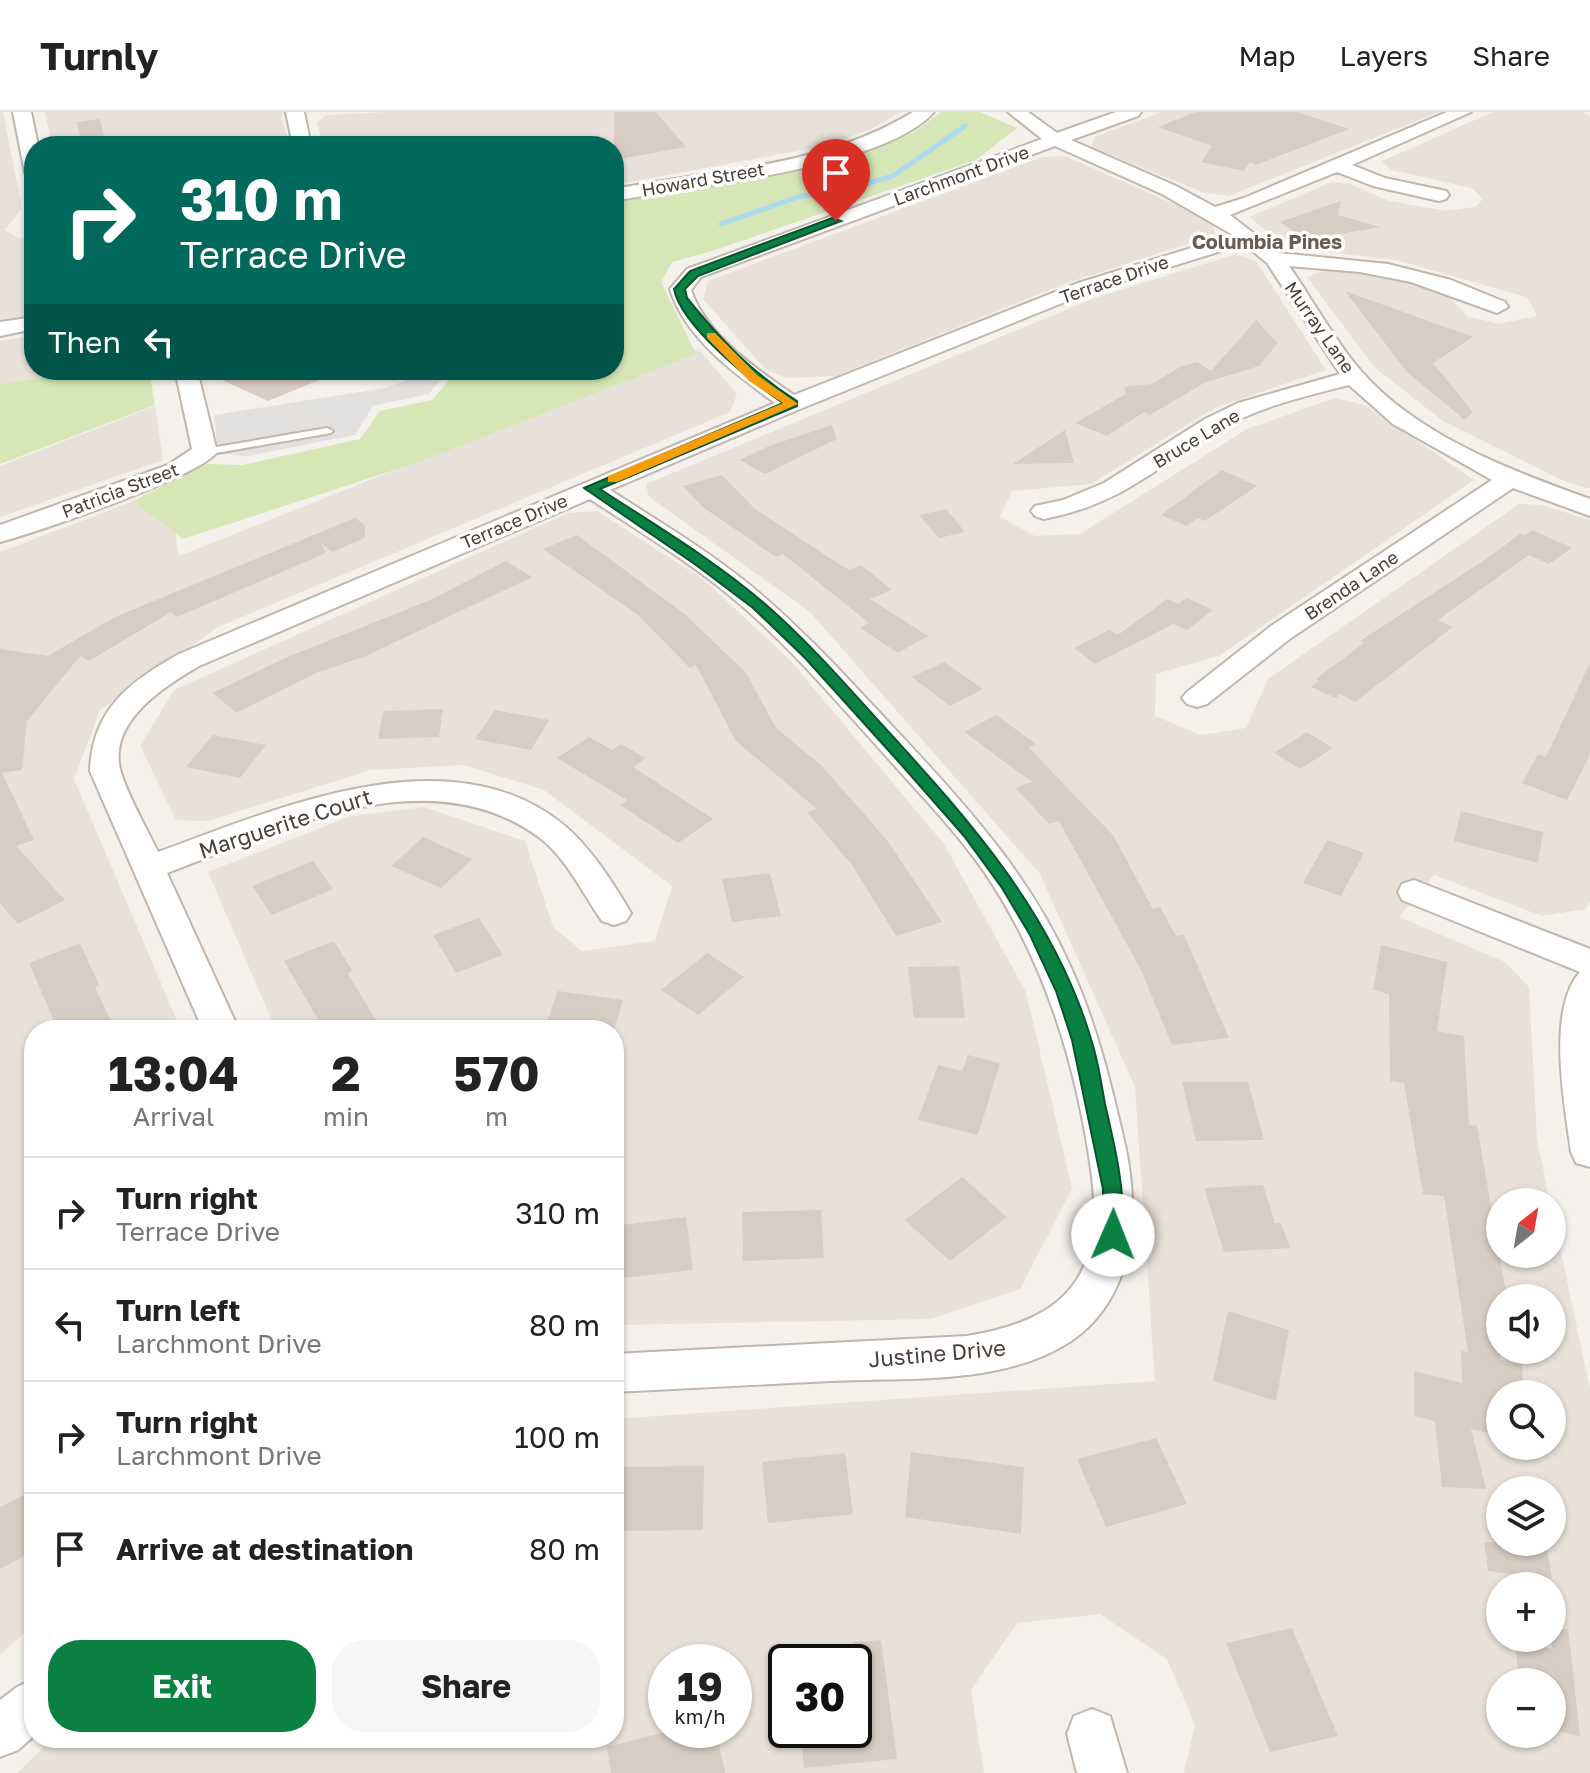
<!DOCTYPE html>
<html lang="en">
<head>
<meta charset="utf-8">
<style>
  :root { --surface:#fff; --page:#f6f6f6; --text:#222; --muted:#767676; --line:#e0e0e0; --accent:#0b8043 }
  body { margin:0; font-family:"Golos Text",sans-serif; background:var(--page); color:var(--text); height:100vh; display:flex; flex-direction:column; font-size:30px; white-space:nowrap }
  * { box-sizing:border-box; margin:0 }
  p { font-size:26px; color:var(--muted) }
  .icon { flex:none; width:44px; height:44px; fill:none; stroke:currentColor; stroke-width:2; stroke-linecap:round; stroke-linejoin:round }
  .map { position:relative; flex:1; overflow:hidden }
  .panel { position:absolute; left:24px; top:908px; width:600px; height:728px; display:flex; flex-direction:column; background:var(--surface); border-radius:32px; box-shadow:0 2px 6px #0004 }
  .panel>* { flex:none }
  .hud { position:absolute; left:24px; top:24px; width:600px; height:244px; border-radius:32px; box-shadow:0 2px 6px #0004; background:#00695c; color:#fff; overflow:hidden }
  .needle { width:52px; rotate:31deg }
  .fabs { position:absolute; left:1486px; top:1076px; display:grid; gap:16px }
  .fabs a { display:grid; place-items:center; width:80px; height:80px; border-radius:50%; background:var(--surface); box-shadow:0 2px 6px #0004; font-size:40px }
  .speed { position:absolute; left:648px; top:1532px; display:flex; gap:16px; font-size:40px; font-weight:700; text-align:center }
  .speed>* { display:grid; place-content:center; width:104px; height:104px; border-radius:50%; background:var(--surface); box-shadow:0 2px 6px #0004; line-height:1 }
  .speed small { font-size:20px; font-weight:400 }
  .speed .limit { border:4px solid #111; border-radius:12px; background:#fff; color:#111 }
  .pin { position:absolute; display:grid; place-items:center; width:68px; height:68px; color:#fff; margin:-82px -34px; border-radius:50% 50% 50% 0; rotate:-45deg; box-shadow:0 0 8px #0007 }
  .pin .icon { rotate:45deg }
  .me { position:absolute; width:88px; margin:-44px; rotate:1deg; stroke-linejoin:round; filter:drop-shadow(0 0 6px #0008) }
  .turn { display:flex; align-items:center; gap:28px; height:168px; padding:0 24px; font-size:36px }
  .turn .icon { width:104px; height:104px; stroke-width:2.5 }
  .turn b { display:block; font-size:56px; line-height:68px }
  .then { display:flex; align-items:center; height:76px; padding:0 24px; background:#0003; gap:16px; font-size:30px }
  .eta { display:flex; justify-content:space-evenly; align-items:center; height:136px; text-align:center }
  .eta b { font-size:48px; font-weight:700; line-height:56px }
  .cta { display:flex; gap:16px; margin-top:auto; padding:16px 24px }
  .cta a { flex:1; height:92px; border-radius:32px; background:var(--accent); color:#fff; font-size:32px; font-weight:700; line-height:92px; text-align:center }
  .cta a+a { background:var(--page); color:var(--text) }
  ul { padding:0; list-style:none }
  li { display:flex; align-items:center; gap:24px; height:112px; padding:0 24px; border-top:2px solid var(--line) }
  li div { flex:1 }
  li b { display:block; font-size:30px }
  li em { font-style:normal }
  header { display:flex; align-items:center; gap:48px; box-sizing:border-box; height:112px; padding:0 40px; background:var(--surface); border-bottom:2px solid var(--line) }
  header strong { font-size:38px }
  nav { display:flex; gap:44px; margin-inline-start:auto; font-size:28px }
  .map>svg:first-child { display:block }
</style>
</head>
<body>
<header>
<strong>Turnly</strong>
<nav><a>Map</a><a>Layers</a><a>Share</a></nav>
</header>
<div class="map">
<svg width="1590" height="1661" viewBox="0 0 1590 1661">
  <rect width="100%" height="100%" fill="#f4f0eb"/>
  <g fill="#e8e1d9" fill-rule="evenodd">
    <path d="M0 0H3L22 96 5 118 19 126H34V203L0 208Z"/>
    <path d="M45 0H284L281 7 291 34H52Z"/>
    <path d="M388 0H900L873 16 824 34 614 73V34H324L316 11 326 3Z"/>
    <path d="M1162 0H1439L1229 84 1205 81 1091 35 1094 25Z"/>
    <path d="M1493 0H1582L1590 4V377L1564 369 1443 309 1374 255 1307 165 1328 157 1407 168 1445 180 1467 204 1499 212 1537 204 1527 185 1396 148 1289 136 1249 105 1332 70 1350 72 1389 89 1446 99 1475 95 1483 87 1472 76 1391 58 1382 49Z"/>
    <path d="M1042 45 1065 44 1176 93 1213 114 1215 123 1064 172 836 264 786 266 765 257 703 187 708 169Z"/>
    <path d="M1236 142 1256 149 1326 258 1216 295 1091 372 1012 379 1000 405 1035 424 1080 422 1247 317 1335 286 1365 293 1474 368 1219 544 1156 562 1155 604 1201 623 1246 616 1268 567 1519 392 1542 393 1590 408V789L1586 797 1542 804 1434 763 1399 805 1505 850 1529 875 1537 1027 1550 1090H1500V1142H1552V1098L1590 1277V1661H1184L1195 1613 1167 1547 1100 1502 1017 1511 971 1578 984 1661H17L53 1626H614V1307L1155 1269 1135 975 1040 762 810 500 649 385 646 372 1092 187ZM1500 1186H1552V1238H1500ZM1500 1282H1552V1334H1500ZM1500 1378H1552V1430H1500ZM1500 1474H1552V1526H1500ZM666 1550H734V1618H666ZM786 1550H854V1618H786ZM1500 1570H1552V1622H1500Z"/>
    <path d="M34 223V258H104L0 276V229Z"/>
    <path d="M699 237 737 282 730 300 218 515 100 598 74 667 181 918H34V1512L0 1543V440L168 376 179 444Z"/>
    <path d="M155 294 163 348 0 405V354Z"/>
    <path d="M597 399 704 468 790 548 944 732 1026 880 1072 1077 1020 1177 930 1207 614 1213V918H276L208 760 351 704 424 695 525 729 553 815 582 839 655 829 672 774 544 678 464 653 371 658 208 709 176 708 140 634 174 578 568 401Z"/>
  </g>
  <g fill="#d7e6b6">
    <path d="M941 0H980L1017 16 976 48 715 138 672 150 661 170 696 242 419 350 183 427 133 389 206 352 243 353 360 327 380 299 432 288 458 258H614V86L860 42 913 21Z"/>
    <path d="M100 258H149L155 293 0 352V272Z"/>
  </g>
  <path fill="#e3e1df" d="M402 258 446 260 429 282 373 294 355 323 248 344 218 341 214 303 385 276 405 269Z"/>
  <g fill="none" stroke-linecap="round" stroke-linejoin="round">
    <path stroke="#abdbed" stroke-width="5" d="M721 112 801 84 837 80 893 64 965 14"/>
  </g>
  <g fill="#d8cdc3">
    <path d="M614 0H656L686 35 614 48Z"/>
    <path d="M1196 0H1297L1349 17 1256 53 1250 50 1244 59 1201 50 1212 34 1158 15Z"/>
    <path d="M100 7 106 34H84L76 10Z"/>
    <path d="M1341 89 1338 103 1380 115 1305 128 1280 110Z"/>
    <path d="M1345 179 1473 225 1433 251 1473 300 1465 308 1407 260Z"/>
    <path d="M1256 208 1278 231 1259 254 1204 271 1150 303 1144 300 1107 324 1075 311 1126 282 1124 275 1151 272 1180 255 1197 250 1211 259Z"/>
    <path d="M200 258H341V259L268 289Z"/>
    <path d="M832 313 837 327 765 362 740 348 769 334Z"/>
    <path d="M1065 318 1074 351 1013 352Z"/>
    <path d="M1222 358 1257 374 1205 409 1198 406 1186 414 1161 403Z"/>
    <path d="M722 363 755 397 839 452 850 458 861 453 892 478 870 487 928 524 898 541 860 516 869 511 783 442 776 445 704 396 683 374Z"/>
    <path d="M946 397 965 420 939 426 919 403Z"/>
    <path d="M355 406 365 413V426L332 440 321 431 326 441 177 505 171 500 89 549 80 544 27 609 22 658 2 661 34 728 16 734 65 788 18 812 0 791V537L48 544 115 505Z"/>
    <path d="M1532 418 1572 436 1549 452 1529 443 1438 508 1453 515 1355 590 1340 582 1336 586 1311 575 1319 569 1316 567 1364 531 1360 529 1489 445 1521 421 1525 423Z"/>
    <path d="M577 423 686 503 746 561 776 616 821 653 887 728 942 810 896 824 852 753 807 700 817 697 736 629 696 553 690 556 638 503 543 437Z"/>
    <path d="M506 449 532 465 366 544 316 561 236 601 213 581 283 547 428 489Z"/>
    <path d="M1187 486 1213 498 1187 518 1173 512 1095 552 1074 536 1109 518 1118 523 1167 487 1178 492Z"/>
    <path d="M944 550 983 577 950 594 912 565Z"/>
    <path d="M1590 551V643L1567 688 1522 671 1538 642 1546 645Z"/>
    <path d="M443 597 439 625 378 627 383 599Z"/>
    <path d="M495 598 549 608 531 638 475 627Z"/>
    <path d="M996 603 1036 632 1029 636 1113 723 1153 797 1160 795 1176 824 1184 823 1229 926 1172 933 1141 858 1059 709 1049 712 1015 676 1032 670 964 620Z"/>
    <path d="M1307 620 1333 636 1300 657 1274 641Z"/>
    <path d="M213 623 266 633 240 666 186 655Z"/>
    <path d="M589 625 612 638 621 632 646 646 633 655 713 707 678 731 620 693 627 688 557 646Z"/>
    <path d="M1461 699 1543 720 1538 751 1454 729Z"/>
    <path d="M423 725 472 747 441 776 391 754Z"/>
    <path d="M1327 728 1364 741 1341 784 1303 771Z"/>
    <path d="M313 749 333 777 272 803 252 774Z"/>
    <path d="M770 761 781 804 732 810 722 767Z"/>
    <path d="M479 806 503 843 456 861 433 823Z"/>
    <path d="M334 829 352 858 348 862 382 918H324L284 849Z"/>
    <path d="M80 831 99 873 95 875 115 918H58L29 851Z"/>
    <path d="M1381 833 1447 850 1437 919 1464 924 1469 1013 1477 1014 1507 1186H1500V1248L1522 1252 1524 1282H1500V1323L1471 1317 1486 1377 1442 1375 1435 1309 1414 1304V1259L1462 1271 1461 1239 1468 1240 1444 1084 1423 1082 1404 971 1390 969 1389 882 1373 878Z"/>
    <path d="M707 841 744 865 698 903 661 878Z"/>
    <path d="M959 854 965 906H914L908 855Z"/>
    <path d="M558 879 623 888 614 918H544Z"/>
    <path d="M968 943 1000 951 978 1023 918 1008 938 953 962 959Z"/>
    <path d="M1182 970H1248L1264 1028 1196 1029Z"/>
    <path d="M962 1065 1007 1105 950 1149 905 1108Z"/>
    <path d="M1263 1073 1275 1111H1281L1290 1136 1224 1140 1204 1076Z"/>
    <path d="M821 1098 824 1146 743 1149 742 1100Z"/>
    <path d="M686 1105 693 1158 614 1167V1114Z"/>
    <path d="M1228 1199 1289 1218 1276 1289 1213 1269Z"/>
    <path d="M1156 1326 1187 1392 1106 1415 1077 1347Z"/>
    <path d="M911 1340 1024 1355 1021 1422 905 1405Z"/>
    <path d="M845 1341 853 1402 768 1411 762 1350Z"/>
    <path d="M704 1354 703 1418 618 1419 622 1355Z"/>
    <path d="M34 1378V1439L0 1457V1395Z"/>
    <path d="M1484 1430H1546L1552 1467 1488 1459Z"/>
    <path d="M1292 1516 1338 1624 1270 1640 1226 1531Z"/>
    <path d="M1568 1517 1571 1541 1580 1624 1552 1618V1570H1519L1515 1529 1552 1537V1518Z"/>
    <path d="M881 1528 897 1647 804 1656 800 1618H854V1530Z"/>
    <path d="M674 1618H716L725 1661H611L607 1635Z"/>
  </g>
  <g fill="none" stroke-linecap="round" stroke-linejoin="round">
    <defs>
      <path id="lane" d="M327 316 333 319 331 321 205 343 199 340 205 337Z"/>
      <g id="street">
        <path d="M13 0H31L38 34H34V67L25 61Z"/>
        <path d="M286 0H304L311 34H293Z"/>
        <path d="M913 0H934C884 57 690 74 614 89V77C715 58 823 55 913 0Z"/>
        <path d="M1008 0H1028L1057 21 1116 0H1141L1138 4 1071 28 1176 74 1215 95 1244 86 1447 0H1471L1352 53 1385 66 1446 79 1449 83 1446 87 1439 89 1373 74 1337 60 1230 103 1279 141 1388 152 1451 168 1505 190 1508 195 1497 201 1411 170 1360 160 1289 154C1313 188 1334 228 1362 260 1418 324 1512 359 1590 387V404L1513 376 1291 526 1207 592 1197 595 1187 592 1182 586 1187 580 1271 514 1492 368 1393 312 1349 273C1306 284 1262 294 1222 316 1155 355 1125 391 1044 407L1035 404 1031 399 1035 394 1063 388 1104 371 1205 307 1238 291 1340 262 1267 151 1244 132 1092 179 800 297 610 378C658 409 707 438 751 474 808 521 858 578 909 632 973 701 1033 769 1071 856 1097 913 1111 972 1125 1033 1140 1101 1135 1186 1071 1229 1003 1274 907 1265 830 1269 758 1273 686 1276 614 1280V1242L967 1224C1068 1208 1106 1162 1091 1057 1076 952 1044 847 983 758 952 714 913 675 877 634 830 582 784 528 729 483 685 447 637 418 590 387L199 554C163 575 106 611 121 661 130 688 146 715 158 740 277 697 450 619 565 714 591 736 613 771 631 801L626 809 614 813 602 809C583 782 567 747 540 726 428 643 280 719 167 761L239 918H203L90 659C92 598 129 570 179 542L775 291C735 262 685 226 670 177L687 157 1042 27ZM1055 34 1162 82 1233 123 1078 171 794 283C756 257 706 223 691 178L701 165Z"/>
        <path d="M34 205V217L0 224V210Z"/>
        <path d="M175 258H197L217 340C201 364 35 421 0 430V413L168 353 192 337Z"/>
        <path d="M1414 768 1590 837V1055L1576 1051 1571 1040C1565 994 1546 898 1580 860L1402 788 1398 780 1402 772Z"/>
        <path d="M34 1567V1624L18 1638 0 1645V1588L17 1575Z"/>
        <path d="M1092 1597 1110 1604 1127 1661H1077L1067 1622 1074 1604Z"/>
      </g>
    </defs>
    <use href="#lane" stroke="#c0b6ad" stroke-width="4"/>
    <use href="#street" stroke="#c0b6ad" stroke-width="4"/>
    <use href="#lane" fill="#fff" fill-rule="evenodd"/>
    <use href="#street" fill="#fff" fill-rule="evenodd"/>
  </g>
  <path fill="#0b8043" stroke="#07532c" stroke-width="2" d="M832 106 841 109 698 164 685 177 687 186C722 229 750 259 797 289V294L600 377C655 413 714 448 764 491 808 529 847 574 886 617 971 710 1054 803 1091 927 1098 948 1101 970 1105 992 1116 1039 1124 1074 1124 1123L1121 1129 1113 1132 1106 1129 1103 1123V1077L1072 928 1056 879 1030 823 1002 776 964 724 898 649 805 546 753 496 696 453 584 376 783 291C752 270 681 214 674 177L690 159Z"/>
  <path fill="#f59e0b" d="M707 221H715L757 263 798 292 617 370H608V364L783 291 749 269 707 226Z"/>
  <g text-anchor="middle" dominant-baseline="central" stroke-width="7" stroke-linejoin="round" paint-order="stroke">
    <g font-size="18" fill="#484039" stroke="#fff">
      <text transform="translate(961 63) rotate(-20)">Larchmont Drive</text>
      <text transform="translate(703 67) rotate(-10)">Howard Street</text>
      <text transform="translate(1114 167) rotate(-19)">Terrace Drive</text>
      <text transform="translate(1320 215) rotate(55)">Murray Lane</text>
      <text transform="translate(1196 326) rotate(-31)">Bruce Lane</text>
      <text transform="translate(120 378) rotate(-21)">Patricia Street</text>
      <text transform="translate(514 409) rotate(-23)">Terrace Drive</text>
      <text transform="translate(1351 473) rotate(-34)">Brenda Lane</text>
    </g>
    <g font-size="20" font-weight="bold" fill="#6a5c51" stroke="#fff">
      <text x="1267" y="129">Columbia Pines</text>
    </g>
    <g font-size="22" fill="#484039" stroke="#fff">
      <text transform="translate(285 711) rotate(-18)">Marguerite Court</text>
      <text transform="translate(937 1241) rotate(-5)">Justine Drive</text>
    </g>
  </g>
</svg>
<div class="fabs">
<a><svg class="needle" viewBox="-14 -14 28 28"><path d="M0-13l5 13h-10z" fill="#e53935"/><path d="M0 13l5-13h-10z" fill="#767676"/></svg></a>
<a><svg class="icon" aria-label="sound" viewBox="0 0 24 24"><path d="M4 9h4l5-4v14l-5-4H4zM17 9q2 3 0 6"/></svg></a>
<a><svg class="icon" aria-label="search" viewBox="0 0 24 24"><circle cx="10" cy="10" r="6"/><path d="M15 15l6 6"/></svg></a>
<a><svg class="icon" aria-label="layers" viewBox="0 0 24 24"><path d="M12 4l9 5-9 5-9-5zM3 14l9 5 9-5"/></svg></a>
<a>+</a>
<a>−</a>
</div>
<div class="speed"><div>19<small>km/h</small></div><div class="limit">30</div></div>
<div class="pin" style="left:836px;top:109px;background:#d93025"><svg class="icon" aria-label="arrive" viewBox="0 0 24 24"><path d="M6 21V4h12l-3 4 3 4H6"/></svg></div>
<svg class="me" style="left:1113px;top:1123px" viewBox="-20 -20 40 40"><circle r="19" fill="#fff"/><path d="M0-13L10 11 0 6-10 11z" fill="#0b8043"/></svg>
<div class="hud">
<div class="turn"><svg class="icon" aria-label="right" viewBox="0 0 24 24"><path d="M7 20v-9h11M14 6l5 5-5 5"/></svg><div><b>310 m</b>Terrace Drive</div></div>
<div class="then">Then<svg class="icon" aria-label="left" viewBox="0 0 24 24"><path d="M17 20v-9H6M10 6l-5 5 5 5"/></svg></div>
</div>
<section class="panel">
<div class="eta">
<div><b>13:04</b><p>Arrival</p></div>
<div><b>2</b><p>min</p></div>
<div><b>570</b><p>m</p></div>
</div>
<ul>
<li><svg class="icon" aria-label="right" viewBox="0 0 24 24"><path d="M7 20v-9h11M14 6l5 5-5 5"/></svg><div><b>Turn right</b><p>Terrace Drive</p></div><em>310 m</em></li>
<li><svg class="icon" aria-label="left" viewBox="0 0 24 24"><path d="M17 20v-9H6M10 6l-5 5 5 5"/></svg><div><b>Turn left</b><p>Larchmont Drive</p></div><em>80 m</em></li>
<li><svg class="icon" aria-label="right" viewBox="0 0 24 24"><path d="M7 20v-9h11M14 6l5 5-5 5"/></svg><div><b>Turn right</b><p>Larchmont Drive</p></div><em>100 m</em></li>
<li><svg class="icon" aria-label="arrive" viewBox="0 0 24 24"><path d="M6 21V4h12l-3 4 3 4H6"/></svg><div><b>Arrive at destination</b></div><em>80 m</em></li>
</ul>
<div class="cta"><a>Exit</a><a>Share</a></div>
</section>
</div>
</body>
</html>
